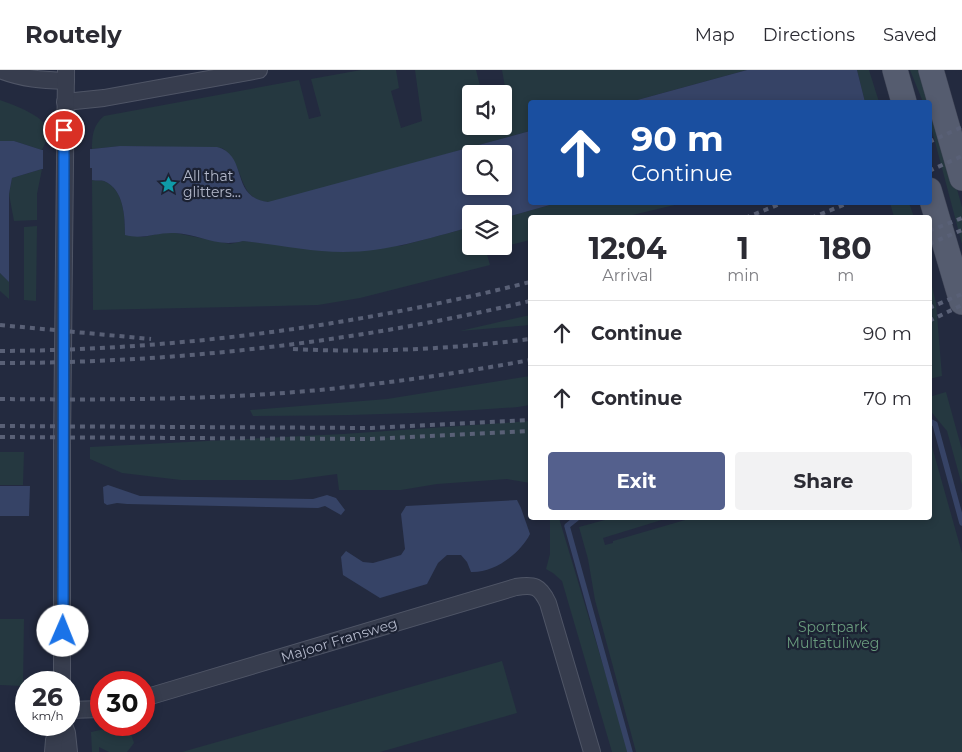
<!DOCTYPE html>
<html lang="en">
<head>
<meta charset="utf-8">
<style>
  :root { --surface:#fff; --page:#f2f2f3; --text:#2b2b33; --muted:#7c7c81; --line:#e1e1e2; --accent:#54608d }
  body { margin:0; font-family:Montserrat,sans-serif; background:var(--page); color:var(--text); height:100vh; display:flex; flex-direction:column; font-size:19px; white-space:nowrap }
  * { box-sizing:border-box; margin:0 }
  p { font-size:16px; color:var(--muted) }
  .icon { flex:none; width:28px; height:28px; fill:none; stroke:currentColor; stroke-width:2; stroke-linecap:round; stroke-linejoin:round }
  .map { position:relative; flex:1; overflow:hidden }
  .drawer { position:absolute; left:528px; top:145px; width:404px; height:305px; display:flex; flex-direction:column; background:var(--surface); border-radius:5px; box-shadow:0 2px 8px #0003 }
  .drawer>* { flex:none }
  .banner { position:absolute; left:528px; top:30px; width:404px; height:105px; border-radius:5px; box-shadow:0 2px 8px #0003; background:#1a4fa0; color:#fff; overflow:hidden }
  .tools { position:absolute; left:462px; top:15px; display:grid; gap:10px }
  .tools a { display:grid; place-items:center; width:50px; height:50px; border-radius:5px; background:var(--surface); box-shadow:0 2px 8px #0003; font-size:25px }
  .speed { position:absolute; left:15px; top:601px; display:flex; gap:10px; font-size:25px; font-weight:700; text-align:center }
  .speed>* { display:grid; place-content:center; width:65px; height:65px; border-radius:50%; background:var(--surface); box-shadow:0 2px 8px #0003; line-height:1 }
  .speed small { font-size:12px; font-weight:400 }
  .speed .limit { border:8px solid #d22; background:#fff; color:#111 }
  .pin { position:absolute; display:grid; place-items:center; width:42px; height:42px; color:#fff; margin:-21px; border:2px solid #fff; border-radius:50%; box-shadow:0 1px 5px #0007 }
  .me { position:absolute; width:55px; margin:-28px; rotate:1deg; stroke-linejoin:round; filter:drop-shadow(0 0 4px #0008) }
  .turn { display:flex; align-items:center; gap:18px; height:105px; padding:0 20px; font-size:22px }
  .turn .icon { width:65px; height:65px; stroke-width:2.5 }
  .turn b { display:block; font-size:35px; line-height:42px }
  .eta { display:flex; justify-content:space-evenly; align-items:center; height:85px; text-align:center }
  .eta b { font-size:30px; font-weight:700; line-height:35px }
  .button { display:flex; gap:10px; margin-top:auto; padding:10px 20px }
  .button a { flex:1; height:58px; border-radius:5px; background:var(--accent); color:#fff; font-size:20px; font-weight:700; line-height:58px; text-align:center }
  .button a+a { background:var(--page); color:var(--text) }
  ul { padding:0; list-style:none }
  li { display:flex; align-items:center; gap:15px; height:65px; padding:0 20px; border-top:1px solid var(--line) }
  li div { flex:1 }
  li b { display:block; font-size:19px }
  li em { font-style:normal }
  header { display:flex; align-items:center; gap:30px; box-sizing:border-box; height:70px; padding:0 25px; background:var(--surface); border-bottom:1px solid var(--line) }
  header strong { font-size:24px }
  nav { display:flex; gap:28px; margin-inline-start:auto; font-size:18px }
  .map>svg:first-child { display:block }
</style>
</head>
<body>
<header>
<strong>Routely</strong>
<nav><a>Map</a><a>Directions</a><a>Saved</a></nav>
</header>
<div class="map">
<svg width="962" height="682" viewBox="0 0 962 682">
  <rect width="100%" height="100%" fill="#232a3f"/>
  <g fill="#253840">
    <path d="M361 0H396L399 18 391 21 401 58 422 51 415 0H476L482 24H471V56H504V29L507 28 502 0H747L630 32H530V61L274 132C235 134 248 96 222 78L120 76 92 79C92 66 93 55 104 46L299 10 309 49 321 46 311 9Z"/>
    <path d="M857 0H869L879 32H865Z"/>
    <path d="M910 0H924L962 137V174L929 49V32H923Z"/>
    <path d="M0 30C13 35 51 47 48 65 47 70 44 75 42 80L14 71H0Z"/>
    <path d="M42 99 37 124V150L14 151 9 124 12 108Z"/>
    <path d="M92 110C96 111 101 110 104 111 124 119 125 147 125 164L144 167 161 163H176L230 174 243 171 273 173 400 176 471 157V176H504V148L557 133H683L624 147 530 148V170L486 181 490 195 360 228 318 235 93 240Z"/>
    <path d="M890 133H909L914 147H894Z"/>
    <path d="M37 156 36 231 24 230V157Z"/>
    <path d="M0 203 9 212V229L0 221Z"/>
    <path d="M929 204 936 233 942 306 929 309Z"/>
    <path d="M530 245V255L460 261Z"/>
    <path d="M530 306V335L518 337C430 344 341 346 253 346L250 340 387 329Z"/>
    <path d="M946 322 962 380V415L947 361 929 339V327Z"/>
    <path d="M530 351V413L507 409 437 414 401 420H339L337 404 292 410H181L122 403 90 389V377L343 364Z"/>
    <path d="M929 366 962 483V682H636L595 530 588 489 579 457 612 448H668L603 468 605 475 613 473V471L692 448H929Z"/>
    <path d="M0 382H24L23 415H0Z"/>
    <path d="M550 448H559L629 682H612L562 511 553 503 546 499 550 484Z"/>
    <path d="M0 549H24L23 616 0 615Z"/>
    <path d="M502 591 517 643 380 682H182Z"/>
    <path d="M124 655H128L134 673 127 682H109L99 677V682H92L91 662Z"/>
  </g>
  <g fill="#364366" fill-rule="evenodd">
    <path d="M747 0H857L865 32H630Z"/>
    <path d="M530 61V132L557 133 504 148V144H471V157C429 168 387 182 343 182 312 182 275 174 243 171 216 178 200 164 175 163 157 162 143 170 125 165 125 147 124 119 104 111 101 110 96 111 92 110V98L42 99 12 108 9 124V212L0 203V71H14L42 80 92 79 120 76 217 77C249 85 229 127 268 132ZM471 84H504V116H471Z"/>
    <path d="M108 415 140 426 313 429 327 425 336 428 345 440 341 445 325 436 318 438 127 434 117 433 107 435 104 433 103 417Z"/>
    <path d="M0 416H30L29 446H0Z"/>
    <path d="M517 430 521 438 530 464C520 484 494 503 471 502L467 492 461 485H447L438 493 427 514 380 528 343 505 341 487 346 481 363 492 373 493 401 485 405 479 401 444 406 436Z"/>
  </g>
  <path fill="#232a3f" d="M43 77H90V109V101H43Z"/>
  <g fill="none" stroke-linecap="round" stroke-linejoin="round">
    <g stroke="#364366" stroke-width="5.5">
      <path d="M929 351 935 354 962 453"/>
      <path d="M577 448 567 456 630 682"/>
    </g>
    <defs>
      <g id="minor">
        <path d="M0 0C22 9 43 10 66 11"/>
        <path d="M65 32 104 28 259 0"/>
        <path d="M62 612V374L66 0"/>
        <path d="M144 628 516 517C534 514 540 516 548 533L592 682"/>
        <path d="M69 640 101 639"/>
        <path d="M64 655 67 663 69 682"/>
        <path d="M53 682 54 670 59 655"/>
      </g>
      <g id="primary">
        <path d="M895 0 904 32"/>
        <path d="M931 0 962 108"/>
        <path d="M929 120 962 232"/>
      </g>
    </defs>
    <use href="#minor" stroke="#4f5566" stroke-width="18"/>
    <use href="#primary" stroke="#404657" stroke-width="26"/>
    <use href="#minor" stroke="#373d4e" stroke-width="16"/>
    <use href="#primary" stroke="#555c6f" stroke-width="25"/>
    <g stroke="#596076" stroke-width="4" stroke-dasharray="5 5" stroke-linecap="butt">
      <path d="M929 72 962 57"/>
      <path d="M929 101 962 86"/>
      <path d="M745 148 785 132"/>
      <path d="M811 148 851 132"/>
      <path d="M929 161 962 148"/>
      <path d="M929 174 962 160"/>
      <path d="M929 238 962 224"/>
      <path d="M929 251 962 235"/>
      <path d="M0 255 151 269"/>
      <path d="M293 279C372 283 451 279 530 269"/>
      <path d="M0 281C178 280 357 256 530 212"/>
      <path d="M0 293C178 293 357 272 530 231"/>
      <path d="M0 329C106 330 213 330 319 320 390 313 460 303 530 290"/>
      <path d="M0 356 371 358 530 350"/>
      <path d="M0 367 371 369 530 361"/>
    </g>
  </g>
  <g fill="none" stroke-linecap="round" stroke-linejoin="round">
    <defs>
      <path id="route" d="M63 561 64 60"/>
    </defs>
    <use href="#route" stroke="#114b97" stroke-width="12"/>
    <use href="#route" stroke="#1a73e8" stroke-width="9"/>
  </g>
  <defs>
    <symbol id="sight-bare" viewBox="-9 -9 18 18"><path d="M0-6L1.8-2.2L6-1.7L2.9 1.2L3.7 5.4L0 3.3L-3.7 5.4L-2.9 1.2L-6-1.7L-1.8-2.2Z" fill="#0f9aa8" stroke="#1c2233" stroke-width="2.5" paint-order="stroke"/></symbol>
  </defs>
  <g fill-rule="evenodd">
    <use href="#sight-bare" x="156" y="102" width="25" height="25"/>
  </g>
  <g text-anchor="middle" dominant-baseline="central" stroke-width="4.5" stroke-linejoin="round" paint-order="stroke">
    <g font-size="14" fill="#b3b8ca" stroke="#1c2233" text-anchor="start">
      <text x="183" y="106">All that<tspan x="183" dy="16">glitters...</tspan></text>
    </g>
    <g font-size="14" fill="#699b7d" stroke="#1c2233">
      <text x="833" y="557">Sportpark<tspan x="833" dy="16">Multatuliweg</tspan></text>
    </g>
    <g font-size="14" fill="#b3b8ca" stroke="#1c2233">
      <text transform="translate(339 570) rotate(-17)">Majoor Fransweg</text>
    </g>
  </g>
</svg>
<div class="tools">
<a><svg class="icon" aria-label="sound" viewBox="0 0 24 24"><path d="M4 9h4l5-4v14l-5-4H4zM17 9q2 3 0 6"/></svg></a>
<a><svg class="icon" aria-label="search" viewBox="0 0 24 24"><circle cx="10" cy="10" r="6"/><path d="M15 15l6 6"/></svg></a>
<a><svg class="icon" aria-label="layers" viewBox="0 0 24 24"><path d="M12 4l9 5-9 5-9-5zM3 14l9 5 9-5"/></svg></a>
</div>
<div class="speed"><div>26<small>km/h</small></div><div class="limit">30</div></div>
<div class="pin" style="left:64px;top:60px;background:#d93025"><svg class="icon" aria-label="arrive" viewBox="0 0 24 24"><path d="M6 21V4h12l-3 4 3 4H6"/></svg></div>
<svg class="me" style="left:63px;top:561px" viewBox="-20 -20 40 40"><circle r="19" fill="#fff"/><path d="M0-13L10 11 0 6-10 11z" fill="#1a73e8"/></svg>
<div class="banner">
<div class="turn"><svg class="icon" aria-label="ahead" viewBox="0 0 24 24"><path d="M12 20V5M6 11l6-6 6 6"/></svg><div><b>90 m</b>Continue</div></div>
</div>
<section class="drawer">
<div class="eta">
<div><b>12:04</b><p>Arrival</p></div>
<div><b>1</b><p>min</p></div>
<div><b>180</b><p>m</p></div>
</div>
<ul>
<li><svg class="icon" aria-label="ahead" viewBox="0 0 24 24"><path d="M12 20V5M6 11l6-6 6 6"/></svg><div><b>Continue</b></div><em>90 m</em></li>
<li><svg class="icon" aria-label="ahead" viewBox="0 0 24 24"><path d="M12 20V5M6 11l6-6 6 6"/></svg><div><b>Continue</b></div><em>70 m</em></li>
</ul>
<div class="button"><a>Exit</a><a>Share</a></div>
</section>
</div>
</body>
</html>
